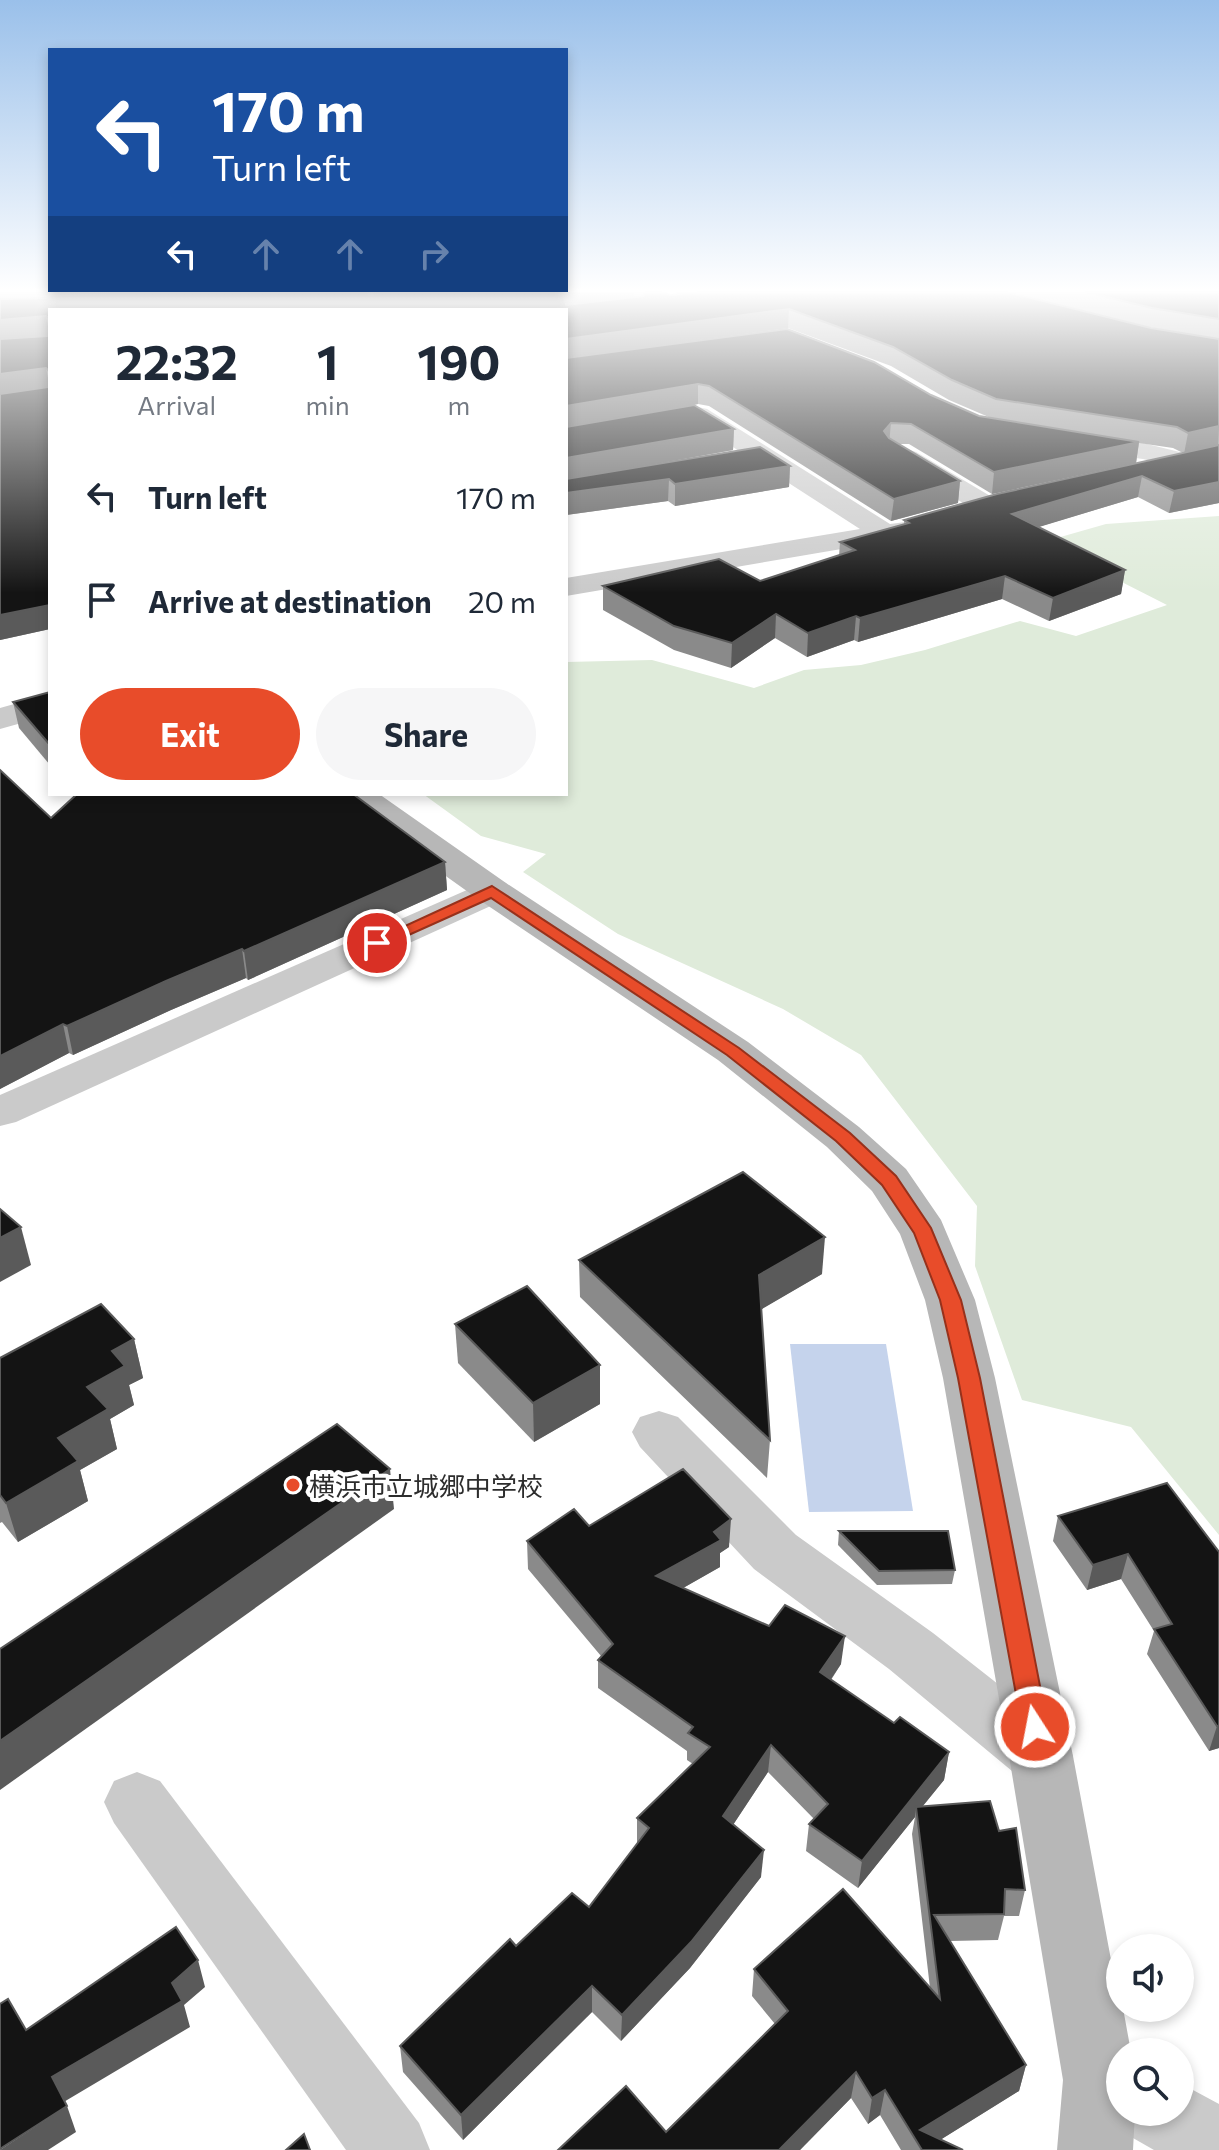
<!DOCTYPE html>
<html lang="en">
<head>
<meta charset="utf-8">
<style>
  :root { --surface:#fff; --page:#f6f6f7; --text:#1f2937; --muted:#747a83; --accent:#e84c2a }
  body { margin:0; font-family:Commissioner,"Noto Sans JP",sans-serif; background:var(--page); color:var(--text); height:100vh; display:flex; flex-direction:column; font-size:30px; white-space:nowrap }
  * { box-sizing:border-box; margin:0 }
  p { font-size:26px; color:var(--muted) }
  .icon { flex:none; width:44px; height:44px; fill:none; stroke:currentColor; stroke-width:2; stroke-linecap:round; stroke-linejoin:round }
  .map { position:relative; flex:1; overflow:hidden }
  .details { position:absolute; left:48px; top:308px; width:520px; height:488px; display:flex; flex-direction:column; background:var(--surface); border-radius:0px; box-shadow:0 4px 12px #0003 }
  .details>* { flex:none }
  .top-card { position:absolute; left:48px; top:48px; width:520px; height:244px; border-radius:0px; box-shadow:0 4px 12px #0003; background:#1a4fa0; color:#fff; overflow:hidden }
  .buttons { position:absolute; left:1106px; top:1934px; display:grid; gap:16px }
  .buttons a { display:grid; place-items:center; width:88px; height:88px; border-radius:50%; background:var(--surface); box-shadow:0 4px 12px #0003; font-size:40px }
  .pin { position:absolute; display:grid; place-items:center; width:68px; height:68px; color:#fff; margin:-34px; border:4px solid #fff; border-radius:50%; box-shadow:0 2px 8px #0007 }
  .me { position:absolute; width:88px; margin:-44px; rotate:349deg; stroke-linejoin:round; filter:drop-shadow(0 0 6px #0008) }
  .turn { display:flex; align-items:center; gap:28px; height:168px; padding:0 32px; font-size:36px }
  .turn .icon { width:104px; height:104px; stroke-width:2.5 }
  .turn b { display:block; font-size:56px; line-height:68px }
  .lanes { display:flex; align-items:center; height:76px; padding:0 32px; background:#0003; justify-content:center; gap:40px; direction:ltr }
  .lanes .off { opacity:.35 }
  .eta { display:flex; justify-content:space-evenly; align-items:center; height:136px; text-align:center }
  .eta b { font-size:48px; font-weight:700; line-height:56px }
  .button { display:flex; gap:16px; margin-top:auto; padding:16px 32px }
  .button a { flex:1; height:92px; border-radius:48px; background:var(--accent); color:#fff; font-size:32px; font-weight:700; line-height:92px; text-align:center }
  .button a+a { background:var(--page); color:var(--text) }
  ul { padding:0; list-style:none }
  li { display:flex; align-items:center; gap:24px; height:104px; padding:0 32px }
  li div { flex:1 }
  li b { display:block; font-size:30px }
  li em { font-style:normal }
  .map>svg:first-child { display:block }
</style>
</head>
<body>
<div class="map">
<svg width="1219" height="2150" viewBox="0 0 1219 2150">
  <rect width="100%" height="100%" fill="#fff"/>
  <path fill="#dfebda" d="M1219 516V1535L1131 1427 1022 1400 975 1266 977 1206 861 1055 783 1009 618 934 523 872 546 854 481 836 423 794H566V662L652 660 754 688 804 670 861 665 925 650 1020 621 1076 636 1167 605 1043 542 1106 524Z"/>
  <path fill="#c5d3ec" d="M790 1344H886L913 1511 809 1512Z"/>
  <g fill="none" stroke-linecap="round" stroke-linejoin="round">
    <g fill="#cacaca" fill-rule="evenodd">
      <path d="M698 407 707 409 890 524 906 522 916 524 920 530 916 536 906 538 566 596V578L860 529 694 422 566 445V429Z"/>
      <path d="M1079 436 1143 443 1200 457 1204 463 1200 469 1191 471 1143 459 1070 449 1066 444 1070 439Z"/>
      <path d="M907 449 916 452 997 500 1001 506 997 512 987 514 977 512 898 462 894 457 898 452Z"/>
      <path d="M50 694V715L0 729V708Z"/>
      <path d="M492 879 506 883 511 891 506 899 16 1122 0 1126V1095Z"/>
      <path d="M659 1411 678 1417 796 1535 933 1633 1064 1736 1073 1756 1064 1776 1041 1785 1018 1776 889 1669 754 1569 640 1447 632 1432 640 1417Z"/>
      <path d="M137 1772 160 1781 419 2123 430 2150H346L114 1823 104 1802 114 1781Z"/>
      <path d="M1180 2083 1219 2104V2150H1154L1133 2138 1122 2112H1180Z"/>
    </g>
    <path fill="#b7b7b7" fill-rule="evenodd" d="M337 794H379L506 883 748 1042 859 1127 906 1169 941 1220 975 1300 995 1378 1073 1756 1120 2008H1123L1131 2052H1120V2112H1135L1133 2150H1057L1063 2080 1009 1756 943 1378 925 1300 900 1234 872 1191 827 1147 718 1060 478 899 342 802Z"/>
  </g>
  <g fill="#8a8a8a">
    <path d="M0 292H89L88 294H115L114 292H139L120 293 661 292 671 295 681 294H677L675 292H1007L1151 328 1219 339V503L1169 513 1138 497 1038 527 1125 570 1121 594 1049 621 1002 599 858 642 854 640 807 657 775 638 731 668 674 650 603 610V586L719 559 760 581 839 556 840 542 904 524V520L997 494 1183 453 1173 448 1139 443 1136 463 992 494 909 444H899L960 481 958 503 891 521 709 406 698 404 694 405 734 429 733 450 639 467 760 447 790 466 789 487 675 506 668 501 566 515V427L691 405 566 427V358L787 329 874 362 931 395 979 416 991 418 949 400 891 366 788 328 566 358V310H50V629L0 640Z"/>
    <path d="M1007 292H1219V339L1149 327Z"/>
    <path d="M50 692V765L19 728 13 702Z"/>
    <path d="M0 770 51 818 75 795V794H353L445 862 447 890 248 980 246 978 171 1010 73 1055 69 1053 0 1089Z"/>
    <path d="M579 1260 822 1274 761 1309 770 1440 767 1478 580 1297Z"/>
    <path d="M455 1324 600 1404 534 1442 458 1363Z"/>
    <path d="M134 1339 143 1378 129 1385 134 1405 110 1419 117 1449 80 1470 88 1501 18 1542 2 1522 0 1523V1358Z"/>
    <path d="M1058 1516 1219 1552V1748L1209 1751 1147 1654 1154 1631 1121 1579 1087 1590 1053 1541Z"/>
    <path d="M839 1531 955 1570 952 1584 877 1585 838 1545Z"/>
    <path d="M527 1541 729 1547 720 1553V1567L683 1588 841 1664 831 1680 894 1723 949 1752 944 1780 923 1806 999 1831 1025 1890 1019 1916H1004L998 1940 950 1941 1026 2065 1019 2091 940 2140 963 2150H901L880 2115 868 2124 851 2098 800 2150H558L666 2132 775 2024 752 1996 754 1969 930 1988 912 1834 915 1817 858 1888 806 1851 809 1824 814 1819 768 1772 733 1825 761 1877 690 1968 621 2041 592 2012 463 2140 403 2072 400 2046 516 1946 589 1907 637 1845V1818L693 1764 687 1760V1751L598 1688V1660L601 1656 528 1569Z"/>
  </g>
  <g fill="#5a5a5a">
    <path d="M556 292H634V297L557 310Z"/>
    <path d="M789 309 788 328 566 358V339Z"/>
    <path d="M46 316 50 335 0 339V320Z"/>
    <path d="M46 368 50 388 0 395V374Z"/>
    <path d="M698 384V404L566 427V406Z"/>
    <path d="M891 423 889 444 884 431Z"/>
    <path d="M1219 426 1218 446 1184 454 1188 433Z"/>
    <path d="M734 429 733 450 566 480V458Z"/>
    <path d="M1139 442 1136 463 992 494 994 472Z"/>
    <path d="M790 466 789 487 675 506V484Z"/>
    <path d="M1142 476 1138 497 1009 536 1012 514Z"/>
    <path d="M669 479 668 501 566 515V493Z"/>
    <path d="M960 481 958 503 891 521 894 499Z"/>
    <path d="M1219 482V503L1169 513 1174 491Z"/>
    <path d="M1125 570 1121 594 1049 621 1053 598Z"/>
    <path d="M1005 576 1002 599 858 642 860 618Z"/>
    <path d="M50 605V629L0 640V615Z"/>
    <path d="M776 614 775 638 731 668 732 643Z"/>
    <path d="M856 616 854 640 807 657 808 633Z"/>
    <path d="M445 862 447 890 248 980 244 951Z"/>
    <path d="M242 949 246 978 171 1010 73 1055 67 1026 166 981Z"/>
    <path d="M63 1024 69 1053 0 1089V1056Z"/>
    <path d="M21 1227 31 1265 0 1282V1238Z"/>
    <path d="M825 1237 822 1274 757 1312 759 1275Z"/>
    <path d="M134 1339 143 1378 129 1385 134 1405 110 1419 117 1449 80 1470 88 1501 18 1542 6 1503 58 1438 87 1387 112 1351Z"/>
    <path d="M600 1365V1404L534 1442 533 1403Z"/>
    <path d="M390 1469 394 1509 0 1790V1741Z"/>
    <path d="M731 1519 729 1547 720 1553V1567L655 1604 656 1576Z"/>
    <path d="M1128 1554 1121 1579 1087 1590 1093 1565Z"/>
    <path d="M845 1636 841 1664 817 1700 820 1672Z"/>
    <path d="M1217 1726H1219V1748L1209 1751Z"/>
    <path d="M771 1745 768 1772 721 1843 723 1816Z"/>
    <path d="M949 1752 944 1780 917 1813 916 1807 915 1817 858 1888 862 1861Z"/>
    <path d="M764 1850 761 1877 690 1968 621 2041 622 2015Z"/>
    <path d="M198 1960 205 1987 184 2005 190 2027 62 2103 52 2077 172 1983Z"/>
    <path d="M592 1986V2012L463 2140 461 2115Z"/>
    <path d="M1026 2065 1019 2091 924 2150 920 2130Z"/>
    <path d="M856 2072 851 2098 800 2150H779Z"/>
    <path d="M885 2090 880 2115 868 2124 872 2098Z"/>
    <path d="M67 2106 76 2132 48 2150H0Z"/>
  </g>
  <g fill="#141414" stroke="#5a5a5a" stroke-width="2">
    <path d="M173 292H360L370 295 387 292H556V294L563 295 566 305 643 296 645 292H661L671 295 698 292H1007L1151 328 1219 339V426L1188 433 1177 427 996 399 952 380 893 347 789 309 566 339V310H50V605L0 615V394L49 387V371L46 368 0 374V339L47 336 50 319 46 316 0 320V299L47 298 50 295Z"/>
    <path d="M1085 292H1219V319L1152 308Z"/>
    <path d="M787 329 874 362 931 395 979 416 1139 442 994 472 911 424 891 423 884 431 889 438 960 481 894 499 709 386 698 384 566 406V358Z"/>
    <path d="M694 405 734 429 566 458V427Z"/>
    <path d="M1219 445V482L1174 491 1142 476 1012 514 1125 570 1053 598 1005 576 860 618 856 616 808 633 776 614 732 643 674 626 603 586 719 559 760 581 855 550 840 542 909 523 904 520 997 494Z"/>
    <path d="M760 447 790 466 675 484 669 479 566 493V479Z"/>
    <path d="M50 692V745L13 702Z"/>
    <path d="M0 770 51 818 77 794H353L445 862 244 951 242 949 166 981 67 1026 63 1024 0 1056Z"/>
    <path d="M743 1172 825 1237 759 1275 770 1440 579 1260Z"/>
    <path d="M0 1209 21 1227 0 1238Z"/>
    <path d="M527 1286 600 1365 533 1403 455 1324Z"/>
    <path d="M101 1304 134 1339 112 1351 125 1366 87 1387 108 1409 58 1438 78 1461 6 1503 0 1495V1358Z"/>
    <path d="M337 1424 390 1469 0 1741V1649Z"/>
    <path d="M683 1469 731 1519 714 1532 721 1540 656 1576 769 1626 785 1605 845 1636 820 1672 894 1723 900 1717 949 1752 862 1861 809 1824 828 1804 771 1745 723 1816 764 1850 691 1942 622 2015 592 1986 461 2115 400 2046 510 1939 516 1946 572 1893 589 1907 649 1828 637 1818 710 1747 688 1733 693 1727 598 1660 613 1644 527 1541 574 1509 589 1526Z"/>
    <path d="M1167 1483 1219 1552V1726H1217L1154 1629 1172 1624 1128 1554 1093 1565 1058 1516Z"/>
    <path d="M839 1531H948L955 1570 879 1571Z"/>
    <path d="M990 1801 999 1831 1016 1828 1025 1890 1005 1889 1004 1914 934 1915 1026 2065 920 2130 963 2150H922L885 2090 872 2098 856 2072 779 2150H558L626 2086 666 2132 788 2011 754 1969 843 1889 940 1999 916 1807Z"/>
    <path d="M176 1927 198 1960 172 1983 182 2001 52 2077 67 2106 0 2149V2004L8 1999 26 2030Z"/>
    <path d="M304 2134 310 2150H286Z"/>
  </g>
  <linearGradient id="sky" x2="0" y2="1"><stop stop-color="#9ac0ea"/><stop offset="0.49" stop-color="#fff"/><stop offset="1" stop-color="#fff" stop-opacity="0"/></linearGradient>
  <rect width="1219" height="593" fill="url(#sky)"/>
  <path fill="#e84c2a" stroke="#97311b" stroke-width="2" d="M492 886 739 1048 850 1133 896 1176 931 1228 961 1300 980 1378 1048 1727 1044 1735 1035 1738 1026 1735 1022 1727 958 1378 940 1300 914 1233 882 1185 836 1141 727 1055 491 898 382 947 377 948 368 943Z"/>
  <circle fill="#e84c2a" stroke="#fff" stroke-width="3" cx="293" cy="1485" r="8"/>
  <g text-anchor="middle" dominant-baseline="central" stroke-width="8" stroke-linejoin="round" paint-order="stroke">
    <g font-size="26" fill="#2d2d2d" stroke="#fff" text-anchor="start">
      <text x="309" y="1485">横浜市立城郷中学校</text>
    </g>
  </g>
</svg>
<div class="buttons">
<a><svg class="icon" aria-label="sound" viewBox="0 0 24 24"><path d="M4 9h4l5-4v14l-5-4H4zM17 9q2 3 0 6"/></svg></a>
<a><svg class="icon" aria-label="search" viewBox="0 0 24 24"><circle cx="10" cy="10" r="6"/><path d="M15 15l6 6"/></svg></a>
</div>
<div class="pin" style="left:377px;top:943px;background:#d93025"><svg class="icon" aria-label="arrive" viewBox="0 0 24 24"><path d="M6 21V4h12l-3 4 3 4H6"/></svg></div>
<svg class="me" style="left:1035px;top:1727px" viewBox="-20 -20 40 40"><circle r="17" fill="#e84c2a" stroke="#fff" stroke-width="3"/><path d="M0-11L8 9 0 5-8 9z" fill="#fff"/></svg>
<div class="top-card">
<div class="turn"><svg class="icon" aria-label="left" viewBox="0 0 24 24"><path d="M17 20v-9H6M10 6l-5 5 5 5"/></svg><div><b>170 m</b>Turn left</div></div>
<div class="lanes"><svg class="icon" aria-label="left" viewBox="0 0 24 24"><path d="M17 20v-9H6M10 6l-5 5 5 5"/></svg><svg class="icon off" aria-label="ahead" viewBox="0 0 24 24"><path d="M12 20V5M6 11l6-6 6 6"/></svg><svg class="icon off" aria-label="ahead" viewBox="0 0 24 24"><path d="M12 20V5M6 11l6-6 6 6"/></svg><svg class="icon off" aria-label="right" viewBox="0 0 24 24"><path d="M7 20v-9h11M14 6l5 5-5 5"/></svg></div>
</div>
<section class="details">
<div class="eta">
<div><b>22:32</b><p>Arrival</p></div>
<div><b>1</b><p>min</p></div>
<div><b>190</b><p>m</p></div>
</div>
<ul>
<li><svg class="icon" aria-label="left" viewBox="0 0 24 24"><path d="M17 20v-9H6M10 6l-5 5 5 5"/></svg><div><b>Turn left</b></div><em>170 m</em></li>
<li><svg class="icon" aria-label="arrive" viewBox="0 0 24 24"><path d="M6 21V4h12l-3 4 3 4H6"/></svg><div><b>Arrive at destination</b></div><em>20 m</em></li>
</ul>
<div class="button"><a>Exit</a><a>Share</a></div>
</section>
</div>
</body>
</html>
